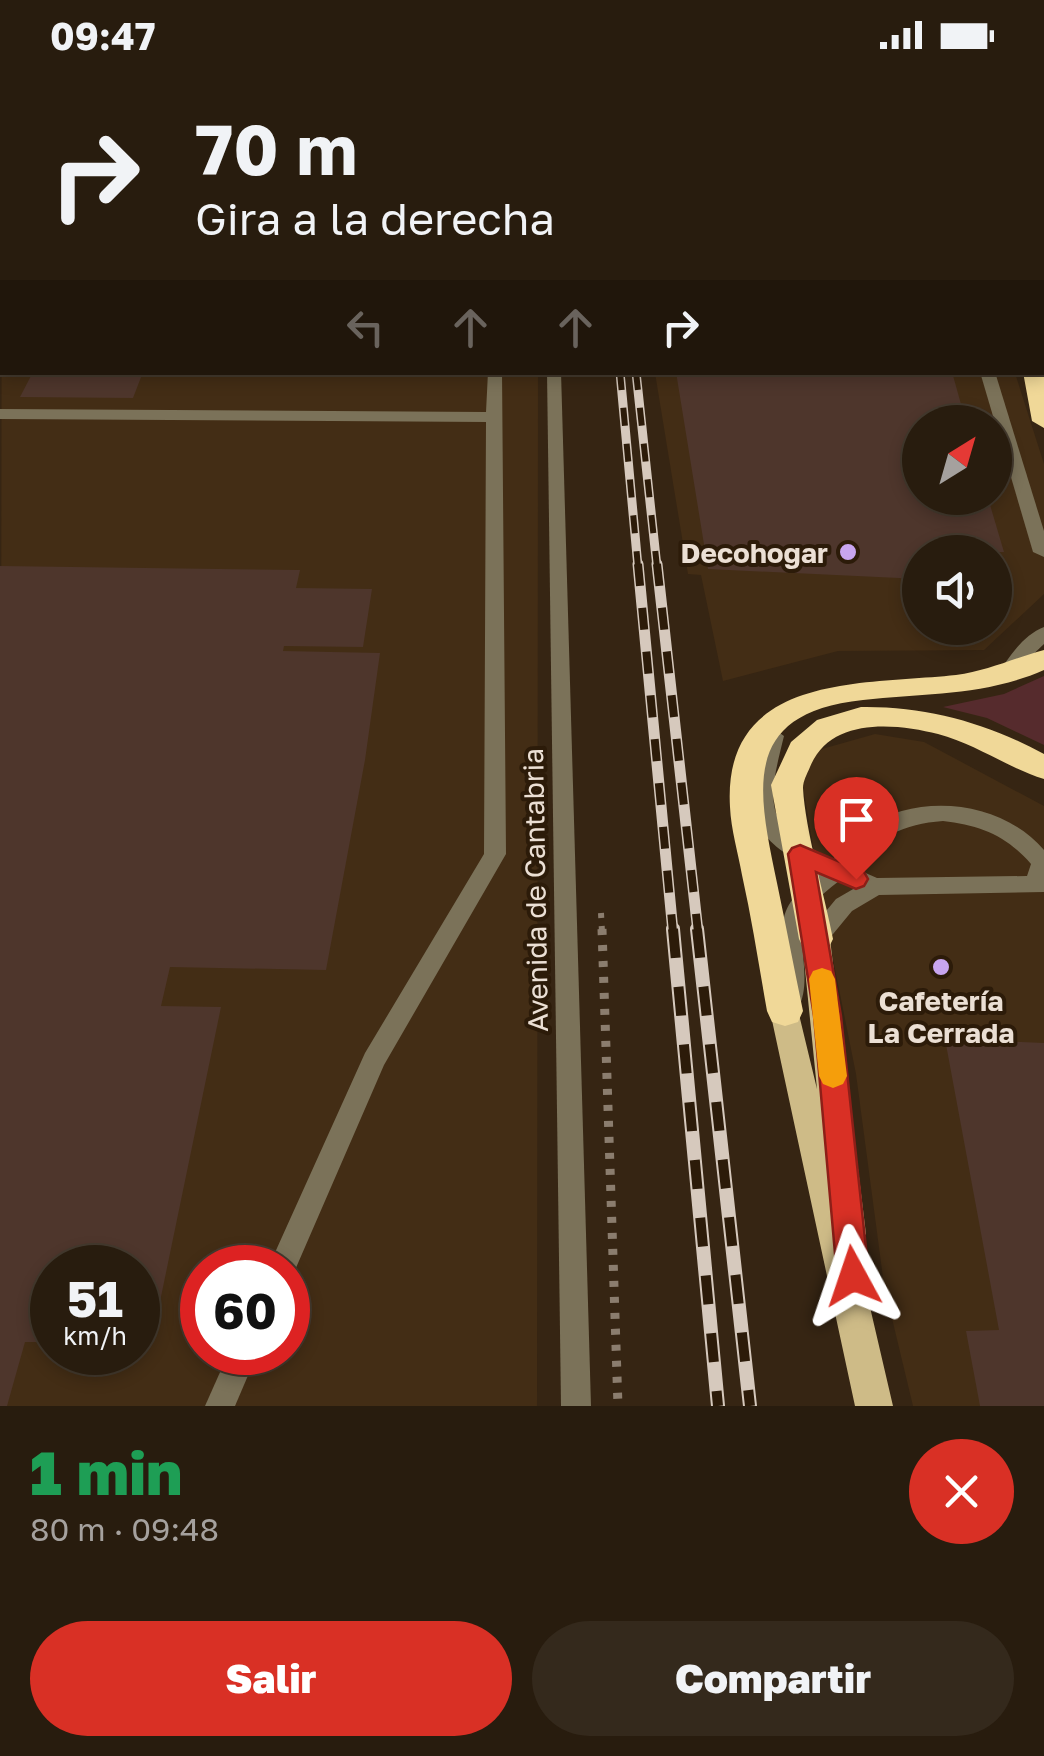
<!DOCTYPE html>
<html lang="es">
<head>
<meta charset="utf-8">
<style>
  :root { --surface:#281c0e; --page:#34291c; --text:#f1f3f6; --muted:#a5a19e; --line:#443a2e; --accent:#d93025 }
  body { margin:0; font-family:"Golos Text",sans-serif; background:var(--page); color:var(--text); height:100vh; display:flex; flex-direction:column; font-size:38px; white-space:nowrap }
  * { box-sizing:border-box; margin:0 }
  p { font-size:32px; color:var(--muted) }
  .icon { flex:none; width:55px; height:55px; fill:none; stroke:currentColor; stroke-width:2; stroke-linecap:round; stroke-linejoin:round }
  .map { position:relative; height:1336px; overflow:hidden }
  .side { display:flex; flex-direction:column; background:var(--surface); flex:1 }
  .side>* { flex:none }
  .hud { position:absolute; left:0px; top:0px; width:1045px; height:305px; box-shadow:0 5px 15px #0003,0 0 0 2px var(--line); background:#281c0e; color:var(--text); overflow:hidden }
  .needle { width:65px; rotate:37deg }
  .buttons { position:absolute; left:902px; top:335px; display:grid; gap:20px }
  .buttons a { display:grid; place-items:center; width:110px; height:110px; border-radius:50%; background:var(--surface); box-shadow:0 5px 15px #0003,0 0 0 2px var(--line); font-size:50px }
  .speed { position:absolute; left:30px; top:1175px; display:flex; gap:20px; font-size:50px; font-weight:700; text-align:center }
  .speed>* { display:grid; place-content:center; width:130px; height:130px; border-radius:50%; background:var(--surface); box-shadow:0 5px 15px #0003,0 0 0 2px var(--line); line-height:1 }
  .speed small { font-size:25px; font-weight:400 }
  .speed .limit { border:15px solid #d22; background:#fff; color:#111 }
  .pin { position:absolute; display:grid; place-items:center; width:85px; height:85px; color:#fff; margin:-102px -42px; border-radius:50% 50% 50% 0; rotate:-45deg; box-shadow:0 0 10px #0007 }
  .pin .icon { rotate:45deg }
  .me { position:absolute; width:110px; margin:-55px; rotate:355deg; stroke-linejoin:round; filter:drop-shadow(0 0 8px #0008) }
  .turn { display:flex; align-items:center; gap:35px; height:210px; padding:0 30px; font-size:45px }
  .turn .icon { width:130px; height:130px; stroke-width:2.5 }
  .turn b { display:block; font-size:70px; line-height:85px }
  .lanes { display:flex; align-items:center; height:95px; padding:0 30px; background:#0003; justify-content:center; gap:50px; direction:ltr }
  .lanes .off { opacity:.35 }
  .round { display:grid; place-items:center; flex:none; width:105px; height:105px; border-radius:52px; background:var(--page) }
  .overview { display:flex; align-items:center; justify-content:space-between; height:170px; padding:0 30px }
  h1 { font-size:60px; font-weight:800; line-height:75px; color:#1e9e55 }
  .button { display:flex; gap:20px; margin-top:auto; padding:20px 30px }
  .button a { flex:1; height:115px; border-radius:60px; background:var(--accent); color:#fff; font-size:40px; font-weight:800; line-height:115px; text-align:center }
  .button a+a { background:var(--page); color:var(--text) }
  .status { display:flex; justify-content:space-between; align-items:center; height:70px; padding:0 50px; background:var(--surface); direction:ltr }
  .status svg { height:28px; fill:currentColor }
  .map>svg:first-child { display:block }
</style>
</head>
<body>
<div class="status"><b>09:47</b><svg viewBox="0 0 49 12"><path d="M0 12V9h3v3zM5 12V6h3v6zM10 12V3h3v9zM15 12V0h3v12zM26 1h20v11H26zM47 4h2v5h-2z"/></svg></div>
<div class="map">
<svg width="1044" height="1336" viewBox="0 0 1044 1336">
  <rect width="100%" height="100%" fill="#362513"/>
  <g fill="#432d15" fill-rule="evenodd">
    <path d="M2 22V302L538 303 537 1336H0ZM52 1198H138V1282H52ZM202 1198H288V1282H202Z"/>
    <path d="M655 303H1015L1044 394V524L984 580 838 581 723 611 701 505 688 504ZM920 352H995V428H920ZM920 482H995V558H920Z"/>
    <path d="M875 664 924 672 1044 736V1336H913L884 1215 856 1004 826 854 800 698 822 679Z"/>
  </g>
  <path fill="#562b2d" d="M1044 606V675L987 648 943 637 1004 624Z"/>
  <g fill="#4e362c">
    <path d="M33 302H143L133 328 20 327Z"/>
    <path d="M676 302H952L966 352H920V428H988L1004 482H920V509L708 499Z"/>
    <path d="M0 496 300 500 296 518 372 519 363 577 284 576 283 581 380 583 365 690 326 900 170 897 161 936 221 937 151 1275H138V1198H52V1272H25L7 1336H0Z"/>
    <path d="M945 969 1044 973V1336H980L966 1261 999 1260Z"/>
  </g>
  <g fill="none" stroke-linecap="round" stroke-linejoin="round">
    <path stroke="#8b7d6e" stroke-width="4" stroke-dasharray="2.5 5" stroke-linecap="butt" d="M52 2 63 0"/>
    <path stroke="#8b7d6e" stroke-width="6" stroke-dasharray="5 8" stroke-linecap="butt" d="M601 843 602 862"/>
    <path stroke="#8b7d6e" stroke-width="9" stroke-dasharray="6 10" stroke-linecap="butt" d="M602 859 618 1336"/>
    <g fill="#7b7259" fill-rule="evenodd">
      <path d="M990 0H1001L1002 2H992Z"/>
      <rect x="1042" y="12" width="2" height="6"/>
      <path d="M488 302H502L506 784 384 995 292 1207 288 1209V1198H268L365 983 484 784 486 352 0 349V339L486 342Z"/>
      <path d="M1044 557V574L1023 594 1013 611H999L996 607C1008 588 1023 565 1044 557Z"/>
      <path d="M774 659 784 666C767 734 762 758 833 789 844 778 853 765 866 757 920 722 1002 731 1044 780V822L879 825 852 841 824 875 816 878 808 875 805 869 808 863 836 829 855 818 839 811C829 819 818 827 810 838 791 866 815 906 798 939L790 942 782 939C777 928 783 920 783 908 785 853 770 843 820 802 744 768 745 739 764 666ZM943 751C980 755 1007 766 1031 794L1027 806 877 808 852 797C878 767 903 754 943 751Z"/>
      <path d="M229 1282H258L235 1336H205Z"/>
    </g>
    <g fill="#7b7259" fill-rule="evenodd">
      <rect x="557" y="0" width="10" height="2"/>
      <path d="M774 0H784L785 2H775Z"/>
      <path d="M547 302H561L591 1336H561Z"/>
      <path d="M980 302H995L1044 461V487L1033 482Z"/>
    </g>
    <path fill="#cebb87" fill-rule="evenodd" d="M816 858 826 861 830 869 866 1164 856 1177 893 1336H855L770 941 774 932 785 929 796 932 817 1019 802 869 806 861Z"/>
    <g fill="#f0d898" fill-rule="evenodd">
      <path d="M923 0H939L940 2H925Z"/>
      <path d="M951 0H967L968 2H953Z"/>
      <path d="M1042 188 1044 189V204H1042Z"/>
      <rect x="1042" y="274" width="2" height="16"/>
      <path d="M1042 298 1044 301V358L1032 351 1023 302H1042Z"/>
      <path d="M1044 580V600C985 626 926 623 863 630 739 643 758 721 777 813 786 856 794 898 803 941L798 952 785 956 772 952 767 941C759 896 752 850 742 805 738 782 731 760 730 737 722 602 865 615 956 605 988 601 1014 588 1044 580Z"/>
      <path d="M861 637C926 636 987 653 1044 684V709C1008 698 976 674 938 664 895 653 830 647 810 697 807 704 803 711 803 718 805 760 825 826 833 869L828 879 816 883 804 879 799 869 771 715 791 672 817 650Z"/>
    </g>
    <defs>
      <g id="rail-far2">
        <path d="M620 302 638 497"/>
        <path d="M636 302 657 497"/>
      </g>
      <g id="rail-far1">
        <path d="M638 494 673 862"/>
        <path d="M657 494 698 862"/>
      </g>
      <g id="rail">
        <path d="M673 859 718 1336"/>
        <path d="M697 859 750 1336"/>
      </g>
    </defs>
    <use href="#rail-far2" stroke="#d6c9bd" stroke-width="9"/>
    <use href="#rail-far1" stroke="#d6c9bd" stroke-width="11"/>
    <use href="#rail" stroke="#d6c9bd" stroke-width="14"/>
    <use href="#rail-far2" stroke="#2c1b09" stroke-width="6" stroke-dasharray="18" stroke-linecap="butt"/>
    <use href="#rail-far1" stroke="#2c1b09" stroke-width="8" stroke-dasharray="22" stroke-linecap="butt"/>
    <use href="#rail" stroke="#2c1b09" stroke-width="10" stroke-dasharray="29" stroke-linecap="butt"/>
  </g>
  <path fill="#d93025" stroke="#8d1f18" stroke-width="2.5" d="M800 775 864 802 868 809 864 816 856 819 816 802 841 946 869 1206 864 1217 853 1222 842 1217 837 1206 814 946 788 784 792 778Z"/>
  <path fill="#f59e0b" d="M822 898 831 901 835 909 847 1006 843 1014 833 1018 823 1014 819 1006 809 909 813 901Z"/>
  <g fill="#c8a5ef" stroke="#2c1b09" stroke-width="4">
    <circle cx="848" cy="482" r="10"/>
    <circle cx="941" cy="897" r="10"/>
  </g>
  <g text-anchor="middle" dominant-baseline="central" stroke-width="8" stroke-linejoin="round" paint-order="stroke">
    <g font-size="28" font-weight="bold" fill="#ebdfd4" stroke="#2c1b09" text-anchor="end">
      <text x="828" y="482">Decohogar</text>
      <text x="941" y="930" text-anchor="middle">Cafetería<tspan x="941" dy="32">La Cerrada</tspan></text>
    </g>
    <g font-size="28" fill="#ebdfd4" stroke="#2c1b09">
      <text transform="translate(535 820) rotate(-91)">Avenida de Cantabria</text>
    </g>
  </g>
</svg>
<div class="buttons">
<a><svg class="needle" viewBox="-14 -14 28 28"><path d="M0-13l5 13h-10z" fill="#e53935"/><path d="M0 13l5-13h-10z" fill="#a5a19e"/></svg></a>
<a><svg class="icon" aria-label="sound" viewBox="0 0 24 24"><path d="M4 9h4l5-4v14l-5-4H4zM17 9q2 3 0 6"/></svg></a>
</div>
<div class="speed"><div>51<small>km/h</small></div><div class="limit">60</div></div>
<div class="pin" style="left:856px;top:809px;background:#d93025"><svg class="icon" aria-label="arrive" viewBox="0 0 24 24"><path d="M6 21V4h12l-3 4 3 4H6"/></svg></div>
<svg class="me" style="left:853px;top:1206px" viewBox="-20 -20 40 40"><path d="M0-17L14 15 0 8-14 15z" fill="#d93025" stroke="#fff" stroke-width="4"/></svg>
<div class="hud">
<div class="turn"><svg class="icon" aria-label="right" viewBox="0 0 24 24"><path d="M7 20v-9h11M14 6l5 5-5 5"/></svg><div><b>70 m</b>Gira a la derecha</div></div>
<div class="lanes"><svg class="icon off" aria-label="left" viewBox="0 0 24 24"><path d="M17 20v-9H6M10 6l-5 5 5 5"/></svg><svg class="icon off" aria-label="ahead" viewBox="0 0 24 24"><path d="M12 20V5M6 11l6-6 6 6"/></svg><svg class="icon off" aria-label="ahead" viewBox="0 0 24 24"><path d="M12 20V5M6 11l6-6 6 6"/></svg><svg class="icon" aria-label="right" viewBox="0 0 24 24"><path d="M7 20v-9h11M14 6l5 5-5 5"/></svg></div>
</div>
</div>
<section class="side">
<div class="overview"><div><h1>1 min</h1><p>80 m · 09:48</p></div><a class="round" style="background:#d93025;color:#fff"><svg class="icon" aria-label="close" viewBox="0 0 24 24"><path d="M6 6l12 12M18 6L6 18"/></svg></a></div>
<div class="button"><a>Salir</a><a>Compartir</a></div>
</section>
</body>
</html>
